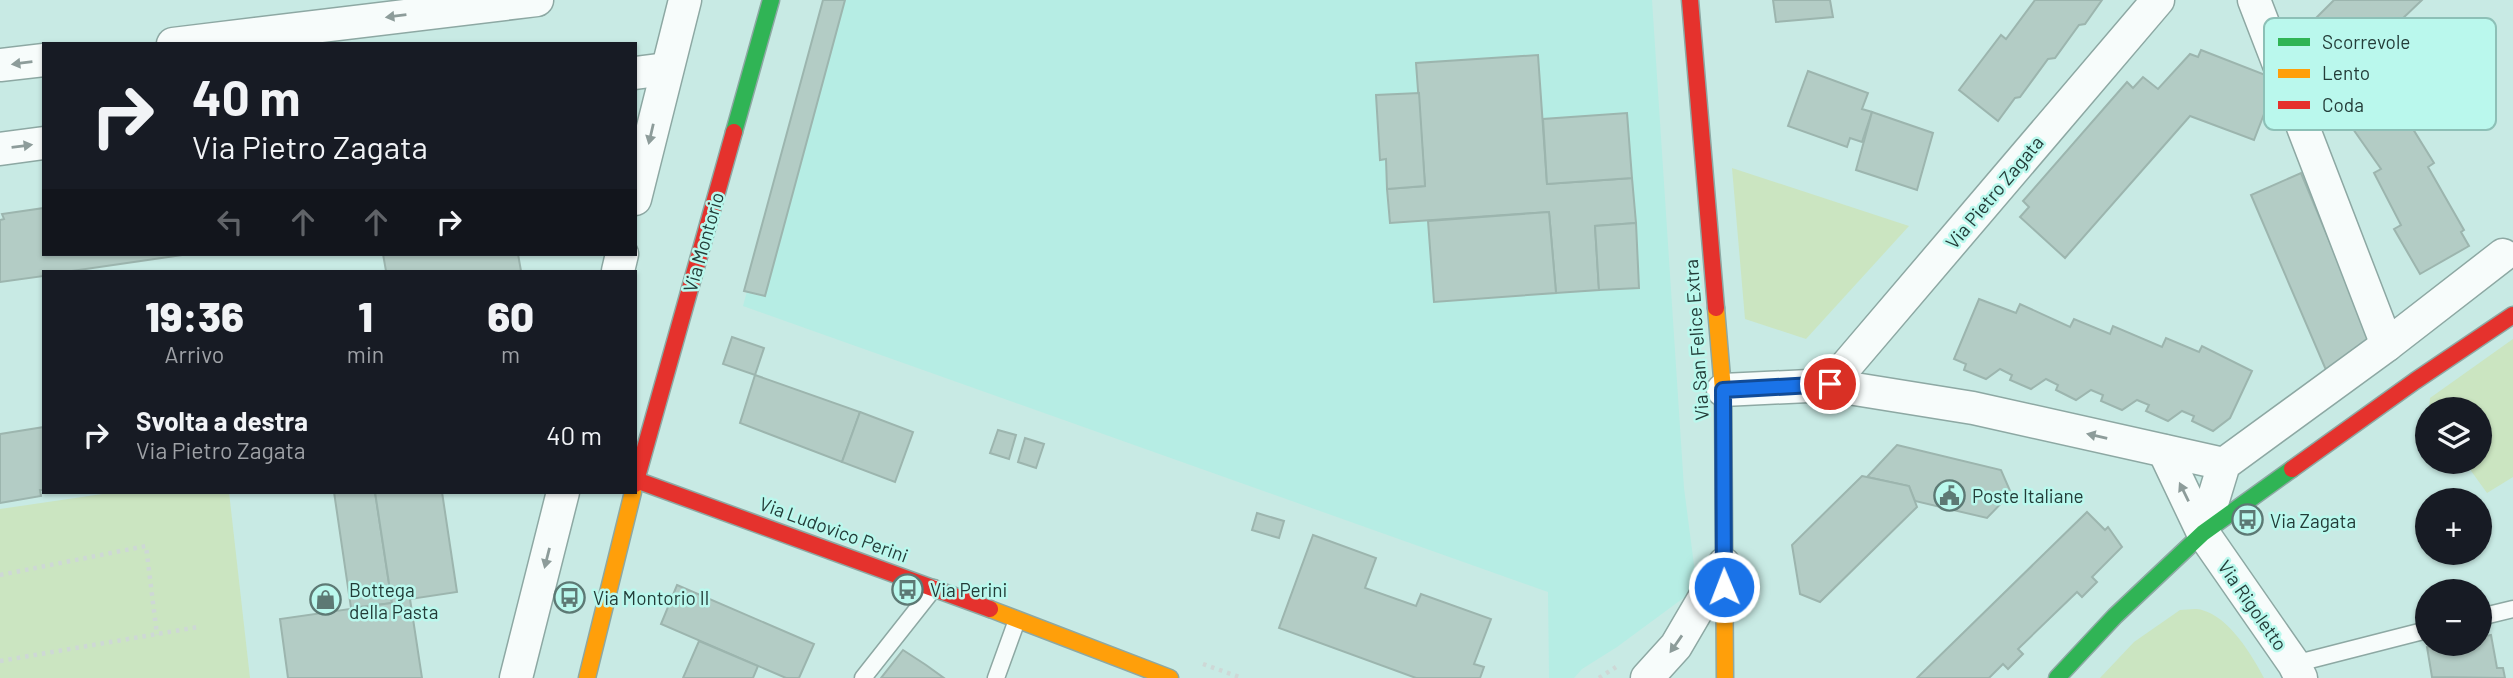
<!DOCTYPE html>
<html lang="it">
<head>
<meta charset="utf-8">
<style>
  :root { --surface:#171b24; --page:#242831; --text:#f1f3f6; --muted:#9ea1a6 }
  body { margin:0; font-family:Barlow,sans-serif; background:var(--page); color:var(--text); height:100vh; display:flex; flex-direction:column; font-size:26px; white-space:nowrap }
  * { box-sizing:border-box; margin:0 }
  p { font-size:23px; color:var(--muted) }
  .icon { flex:none; width:38px; height:38px; fill:none; stroke:currentColor; stroke-width:2; stroke-linecap:round; stroke-linejoin:round }
  .map { position:relative; flex:1; overflow:hidden }
  .side { position:absolute; left:42px; top:270px; width:595px; height:224px; display:flex; flex-direction:column; background:var(--surface); border-radius:0px; box-shadow:0 2px 5px #0004 }
  .side>* { flex:none }
  .banner { position:absolute; left:42px; top:42px; width:595px; height:214px; border-radius:0px; box-shadow:0 2px 5px #0004; background:#171b24; color:var(--text); overflow:hidden }
  .fabs { position:absolute; left:2415px; top:397px; display:grid; gap:14px }
  .fabs a { display:grid; place-items:center; width:77px; height:77px; border-radius:50%; background:var(--surface); box-shadow:0 2px 5px #0004; font-size:35px }
  .pin { position:absolute; display:grid; place-items:center; width:60px; height:60px; color:#fff; margin:-30px; border:4px solid #fff; border-radius:50%; box-shadow:0 2px 7px #0007 }
  .me { position:absolute; width:77px; margin:-38px; rotate:359deg; stroke-linejoin:round; filter:drop-shadow(0 0 5px #0008) }
  .turn { display:flex; align-items:center; gap:24px; height:147px; padding:0 35px; font-size:32px }
  .turn .icon { width:91px; height:91px; stroke-width:2.5 }
  .turn b { display:block; font-size:49px; line-height:60px }
  .lanes { display:flex; align-items:center; height:66px; padding:0 35px; background:#0003; justify-content:center; gap:35px; direction:ltr }
  .lanes .off { opacity:.35 }
  .eta { display:flex; justify-content:space-evenly; align-items:center; height:119px; text-align:center }
  .eta b { font-size:42px; font-weight:800; line-height:49px }
  ul { padding:0; list-style:none }
  li { display:flex; align-items:center; gap:21px; height:91px; padding:0 35px }
  li div { flex:1 }
  li b { display:block; font-size:26px }
  li em { font-style:normal }
  .map>svg:first-child { display:block }
</style>
</head>
<body>
<div class="map">
<svg width="2513" height="678" viewBox="0 0 2513 678">
  <rect width="100%" height="100%" fill="#c8eae4"/>
  <path fill="#b6ede4" d="M825 0H1652L1684 488 1697 588 1617 647 1582 669 1574 678H1549L1548 592 743 306Z"/>
  <g fill="#cbe5c1">
    <path d="M1732 168 1909 226 1806 339 1745 319Z"/>
    <path d="M2513 339V477L2487 493 2469 468 2426 462 2427 439V462H2480V410L2429 409 2430 398Z"/>
    <path d="M116 492H229L250 678H0V509Z"/>
    <path d="M2180 610C2186 610 2196 608 2202 610 2229 617 2252 655 2264 678H2100L2134 642Z"/>
  </g>
  <g fill="#b3ccc5" stroke="#9cb5ae" stroke-width="2">
    <path d="M823 0H845L765 296 744 291Z"/>
    <path d="M1773 0H1830L1833 17 1776 22Z"/>
    <path d="M2035 0H2102L2085 24 2079 25 2055 58 2048 59 2020 97 2015 98 1998 121 1959 90 2001 35 2006 39Z"/>
    <path d="M2334 0H2422L2375 45 2373 42 2345 62 2308 26Z"/>
    <path d="M2373 42 2385 61 2379 65 2420 125 2413 129 2434 163 2428 167 2464 230 2461 232 2469 246 2420 274 2394 229 2401 225 2374 173 2381 169 2353 129 2358 125 2323 76Z"/>
    <path d="M2201 50 2268 76 2265 85 2274 88 2254 140 2190 116 2065 258 2020 217 2029 207 2023 201 2127 82 2133 88 2143 77 2158 89 2190 54 2198 57Z"/>
    <path d="M1538 55 1547 184 1632 178 1636 223 1595 226 1599 290 1556 293 1549 212 1390 223 1387 189 1425 186 1416 63Z"/>
    <path d="M1808 71 1868 93 1862 109 1872 112 1862 142 1850 138 1847 147 1788 126Z"/>
    <path d="M1419 93 1425 186 1387 189 1386 159 1380 160 1376 95Z"/>
    <path d="M1872 112 1933 133 1917 190 1856 170Z"/>
    <path d="M1627 113 1632 178 1547 184 1543 119Z"/>
    <path d="M2301 173 2375 350 2326 370 2251 195Z"/>
    <path d="M44 208V254H189L72 271H44V276L0 282V220L4 219 2 214Z"/>
    <path d="M1549 212 1556 293 1434 302 1428 221Z"/>
    <path d="M1636 223 1639 288 1599 290 1595 226Z"/>
    <path d="M383 254H518L521 271H386Z"/>
    <path d="M1979 299 2016 313 2020 304 2070 327 2074 319 2110 334 2113 326 2162 347 2166 338 2199 352 2202 346 2252 371 2230 418 2213 431 2192 421 2194 416 2182 411 2168 421 2146 411 2149 405 2137 400 2122 410 2101 401 2103 395 2091 390 2076 400 2056 390 2058 385 2046 379 2031 389 2010 380 2012 375 2000 369 1986 379 1964 370 1966 364 1954 359Z"/>
    <path d="M732 337 764 348 755 375 723 364Z"/>
    <path d="M755 375 860 412 842 462 740 423Z"/>
    <path d="M860 412 913 432 895 482 842 462Z"/>
    <path d="M44 427V490H40L41 496 0 503V434Z"/>
    <path d="M998 430 1016 435 1009 459 990 453Z"/>
    <path d="M1025 438 1044 444 1036 468 1018 462Z"/>
    <path d="M1897 445 2001 470 2011 493 1987 518 1915 501 1909 486 1867 477Z"/>
    <path d="M1862 476 1909 486 1917 507 1820 602 1800 594 1792 545Z"/>
    <path d="M334 492H375L392 603 351 608Z"/>
    <path d="M375 492H442L457 592 410 599 422 678H288L280 619 392 603Z"/>
    <path d="M2087 512 2105 530 2108 527 2122 547 2092 577 2097 582 2082 597 2077 592 2018 649 2023 654 2008 669 2003 664 1989 678H1917Z"/>
    <path d="M1257 513 1284 521 1279 538 1252 530Z"/>
    <path d="M1313 535 1376 558 1365 588 1416 606 1421 594 1491 619 1474 664 1484 667 1480 678H1416L1279 628Z"/>
    <path d="M677 585 814 644 799 678H786L661 624Z"/>
    <path d="M2491 635 2497 668H2503L2505 678 2432 677 2427 647 2443 644H2480V637Z"/>
    <path d="M699 641 758 666 753 678H683Z"/>
    <path d="M903 650 926 665 944 678H881Z"/>
  </g>
  <g fill="none" stroke-linecap="round" stroke-linejoin="round">
    <defs>
      <g id="lane">
        <path d="M2480 617 2513 609"/>
        <path d="M2294 664 2427 630"/>
        <path d="M863 678 934 588"/>
        <path d="M996 678 1017 620"/>
      </g>
      <g id="street">
        <path d="M2254 0 2387 345 2503 255"/>
        <path d="M173 44 537 0"/>
        <path d="M0 65 44 60"/>
        <path d="M635 73 666 69"/>
        <path d="M0 149 44 143"/>
        <path d="M635 199 685 0"/>
        <path d="M618 271 622 254"/>
        <path d="M1830 385 2158 0"/>
        <path d="M1723 390 1830 385 1973 408 2224 464"/>
        <path d="M2164 451 2203 533 2294 664 2301 678"/>
        <path d="M2203 533 2224 464 2387 345"/>
        <path d="M516 678 563 492"/>
        <path d="M1647 678 1676 646 1724 564"/>
      </g>
      <g id="fast">
        <path d="M734 132 771 0"/>
        <path d="M2057 678 2115 616 2203 533 2292 469"/>
      </g>
      <g id="slow">
        <path d="M1716 308 1723 390 1725 678"/>
        <path d="M990 609 1170 678"/>
        <path d="M587 678 633 492"/>
      </g>
      <g id="jam">
        <path d="M1690 0 1716 308"/>
        <path d="M2292 469 2415 381 2513 315"/>
        <path d="M636 480 990 609"/>
        <path d="M635 484 734 132"/>
      </g>
    </defs>
    <use href="#lane" stroke="#8da8a3" stroke-width="19"/>
    <use href="#street" stroke="#8da8a3" stroke-width="35"/>
    <use href="#fast" stroke="#8da8a3" stroke-width="19"/>
    <use href="#slow" stroke="#8da8a3" stroke-width="19"/>
    <use href="#jam" stroke="#8da8a3" stroke-width="19"/>
    <g stroke="#ced8d6" stroke-width="4.5" stroke-dasharray="3.5 5" stroke-linecap="butt">
      <path d="M0 575 146 546 157 635"/>
      <path d="M0 661 198 627"/>
      <path d="M1203 664 1242 678"/>
      <path d="M1599 678 1616 667"/>
    </g>
    <use href="#lane" stroke="#f7fcfb" stroke-width="16"/>
    <use href="#street" stroke="#f7fcfb" stroke-width="32"/>
    <use href="#fast" stroke="#30b455" stroke-width="16"/>
    <use href="#slow" stroke="#ff9f0a" stroke-width="16"/>
    <use href="#jam" stroke="#e5322d" stroke-width="16"/>
  </g>
  <defs><path id="oneway-solid" d="M-6-.8H1V-3.2L6.5 0L1 3.2V.8H-6Z" transform="scale(1.75)"/></defs>
  <g fill="#8d9c9a">
    <use href="#oneway-solid" transform="translate(396 16) rotate(173)"/>
    <use href="#oneway-solid" transform="translate(22 63) rotate(173)"/>
    <use href="#oneway-solid" transform="translate(651 134) rotate(103)"/>
    <use href="#oneway-solid" transform="translate(22 146) rotate(-7)"/>
    <use href="#oneway-solid" transform="translate(2097 436) rotate(-167)"/>
    <use href="#oneway-solid" transform="translate(2184 492) rotate(-116)"/>
    <use href="#oneway-solid" transform="translate(547 558) rotate(104)"/>
    <use href="#oneway-solid" transform="translate(1676 644) rotate(125)"/>
  </g>
  <g fill="none" stroke-linecap="round" stroke-linejoin="round">
    <defs>
      <path id="route" d="M1724 587 1723 390 1830 384"/>
    </defs>
    <use href="#route" stroke="#114b97" stroke-width="18"/>
    <use href="#route" stroke="#1a73e8" stroke-width="12"/>
  </g>
  <defs>
    <symbol id="civic-ring" viewBox="-11 -11 22 22"><circle r="9.5" fill="#baf8ed" stroke="#5d7974" stroke-width="1.5"/><path d="M-.6-6.5H3V-4.5H.6V-3L4-1V1h2V6H-6V1h2V-1L-.6-3ZM-1.2 2.5V6h2.4V2.5Z" fill="#5d7974"/></symbol>
    <symbol id="bus-ring" viewBox="-11 -11 22 22"><circle r="9.5" fill="#baf8ed" stroke="#5d7974" stroke-width="1.5"/><path d="M-5-6H5V4H4V6H2V4H-2V6H-4V4H-5ZM-3.5-4V0h7V-4ZM-3.5 1.2v1.5H-2V1.2ZM2 1.2v1.5H3.5V1.2Z" fill="#5d7974"/></symbol>
    <symbol id="shop-ring" viewBox="-11 -11 22 22"><circle r="9.5" fill="#baf8ed" stroke="#5d7974" stroke-width="1.5"/><path d="M-5-2.5h2.3a2.7 3.5 0 0 1 5.4 0H5L5.5 6h-11ZM-1.5-2.5h3a1.5 2.3 0 0 0-3 0Z" fill="#5d7974"/></symbol>
  </defs>
  <g fill-rule="evenodd">
    <use href="#civic-ring" x="1932" y="478" width="35" height="35"/>
    <use href="#bus-ring" x="2230" y="502" width="35" height="35"/>
    <use href="#bus-ring" x="890" y="572" width="35" height="35"/>
    <use href="#bus-ring" x="552" y="580" width="35" height="35"/>
    <use href="#shop-ring" x="308" y="582" width="35" height="35"/>
  </g>
  <g text-anchor="middle" dominant-baseline="central" stroke-width="5" stroke-linejoin="round" paint-order="stroke">
    <g font-size="19" fill="#233c38" stroke="#baf8ed">
      <text transform="translate(1994 192) rotate(-50)">Via Pietro Zagata</text>
      <text transform="translate(703 242) rotate(-74)">Via Montorio</text>
      <text transform="translate(1696 340) rotate(-94)">Via San Felice Extra</text>
      <text transform="translate(834 529) rotate(20)">Via Ludovico Perini</text>
      <text transform="translate(2253 605) rotate(55)">Via Rigoletto</text>
    </g>
    <g font-size="19" fill="#233c38" stroke="#baf8ed" text-anchor="start">
      <text x="1972" y="495">Poste Italiane</text>
      <text x="2270" y="520">Via Zagata</text>
      <text x="349" y="589">Bottega<tspan x="349" dy="22">della Pasta</tspan></text>
      <text x="930" y="589">Via Perini</text>
      <text x="593" y="597">Via Montorio II</text>
    </g>
  </g>
  <rect x="2264" y="18" width="232" height="112" rx="10" fill="#baf8ed" stroke="#8dc0b7" stroke-width="2"/>
  <rect x="2278" y="38" width="32" height="8" fill="#30b455"/>
  <rect x="2278" y="69" width="32" height="9" fill="#ff9f0a"/>
  <rect x="2278" y="101" width="32" height="8" fill="#e5322d"/>
  <g font-size="19" fill="#233c38">
    <text x="2322" y="49">Scorrevole</text>
    <text x="2322" y="80">Lento</text>
    <text x="2322" y="112">Coda</text>
  </g>
</svg>
<div class="fabs">
<a><svg class="icon" aria-label="layers" viewBox="0 0 24 24"><path d="M12 4l9 5-9 5-9-5zM3 14l9 5 9-5"/></svg></a>
<a>+</a>
<a>−</a>
</div>
<div class="pin" style="left:1830px;top:384px;background:#d93025"><svg class="icon" aria-label="arrive" viewBox="0 0 24 24"><path d="M6 21V4h12l-3 4 3 4H6"/></svg></div>
<svg class="me" style="left:1724px;top:587px" viewBox="-20 -20 40 40"><circle r="17" fill="#1a73e8" stroke="#fff" stroke-width="3"/><path d="M0-11L8 9 0 5-8 9z" fill="#fff"/></svg>
<div class="banner">
<div class="turn"><svg class="icon" aria-label="right" viewBox="0 0 24 24"><path d="M7 20v-9h11M14 6l5 5-5 5"/></svg><div><b>40 m</b>Via Pietro Zagata</div></div>
<div class="lanes"><svg class="icon off" aria-label="left" viewBox="0 0 24 24"><path d="M17 20v-9H6M10 6l-5 5 5 5"/></svg><svg class="icon off" aria-label="ahead" viewBox="0 0 24 24"><path d="M12 20V5M6 11l6-6 6 6"/></svg><svg class="icon off" aria-label="ahead" viewBox="0 0 24 24"><path d="M12 20V5M6 11l6-6 6 6"/></svg><svg class="icon" aria-label="right" viewBox="0 0 24 24"><path d="M7 20v-9h11M14 6l5 5-5 5"/></svg></div>
</div>
<section class="side">
<div class="eta">
<div><b>19:36</b><p>Arrivo</p></div>
<div><b>1</b><p>min</p></div>
<div><b>60</b><p>m</p></div>
</div>
<ul>
<li><svg class="icon" aria-label="right" viewBox="0 0 24 24"><path d="M7 20v-9h11M14 6l5 5-5 5"/></svg><div><b>Svolta a destra</b><p>Via Pietro Zagata</p></div><em>40 m</em></li>
</ul>
</section>
</div>
</body>
</html>
